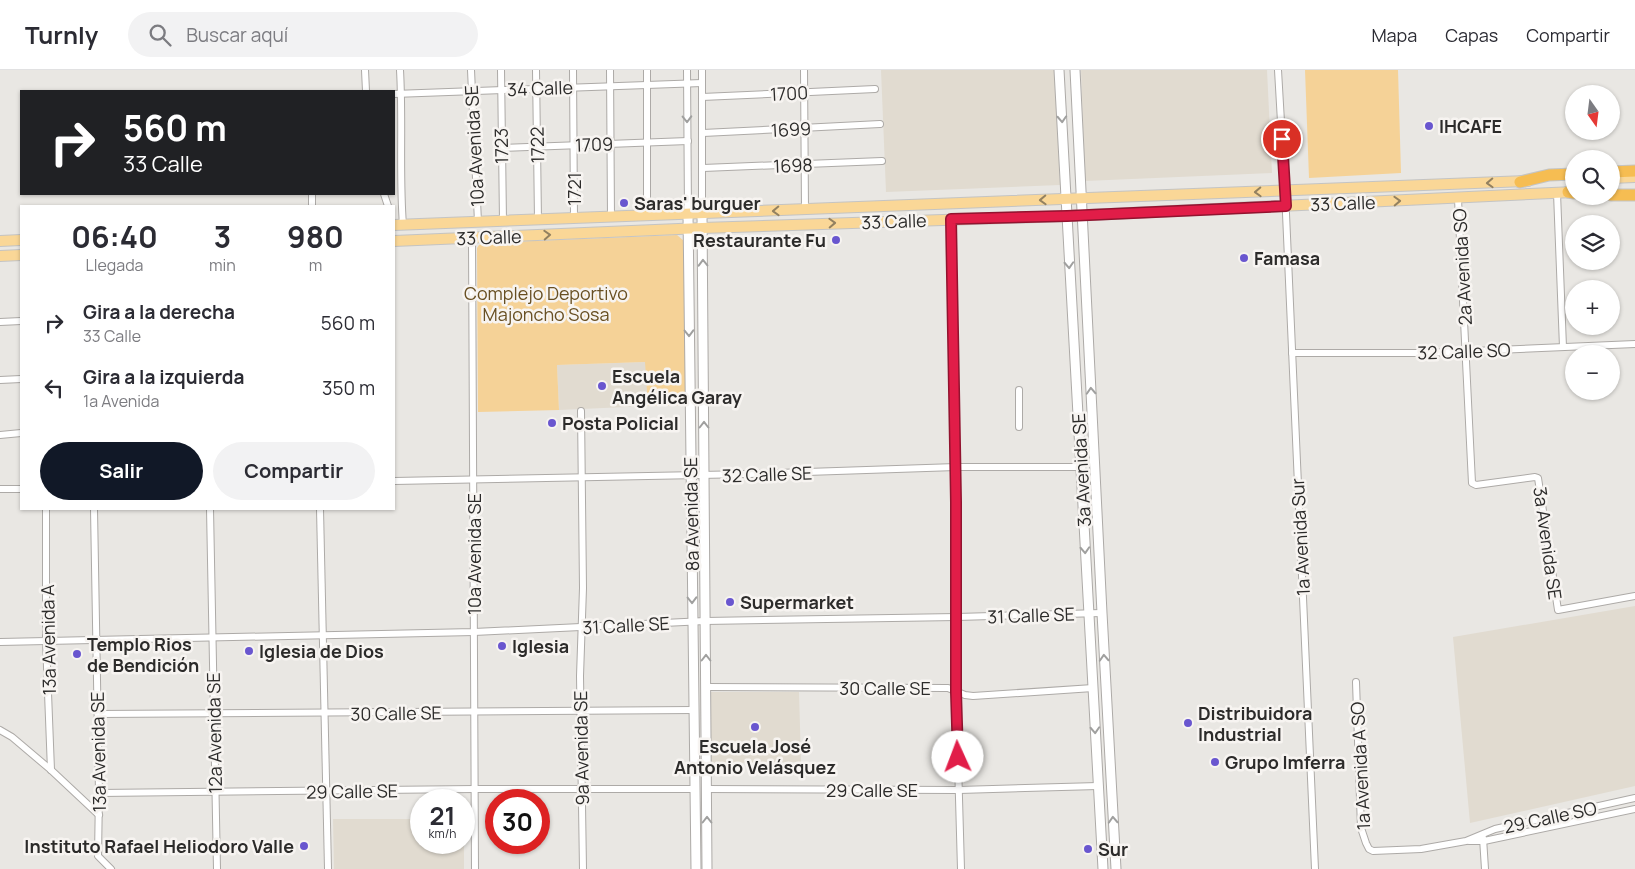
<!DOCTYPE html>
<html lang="es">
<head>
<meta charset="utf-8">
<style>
  :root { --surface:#fff; --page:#f2f2f3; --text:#2b2b33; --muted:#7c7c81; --line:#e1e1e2; --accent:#111827 }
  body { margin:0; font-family:Manrope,sans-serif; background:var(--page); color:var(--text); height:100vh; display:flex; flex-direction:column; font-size:19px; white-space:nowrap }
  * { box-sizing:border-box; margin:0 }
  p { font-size:16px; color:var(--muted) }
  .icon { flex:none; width:28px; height:28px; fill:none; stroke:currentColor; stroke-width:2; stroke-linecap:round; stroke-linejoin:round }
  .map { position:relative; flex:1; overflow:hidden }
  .sheet { position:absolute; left:20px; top:135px; width:375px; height:305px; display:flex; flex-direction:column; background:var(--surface); border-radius:0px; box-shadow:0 1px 4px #0004 }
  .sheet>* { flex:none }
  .top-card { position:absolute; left:20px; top:20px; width:375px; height:105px; border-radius:0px; box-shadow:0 1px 4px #0004; background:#202124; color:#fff; overflow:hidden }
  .needle { width:32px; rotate:166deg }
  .tools { position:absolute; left:1565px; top:15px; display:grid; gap:10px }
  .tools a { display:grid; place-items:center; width:55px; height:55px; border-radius:50%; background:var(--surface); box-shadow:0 1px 4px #0004; font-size:25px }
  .speed { position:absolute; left:410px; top:719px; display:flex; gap:10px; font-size:25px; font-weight:700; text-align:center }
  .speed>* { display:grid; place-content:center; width:65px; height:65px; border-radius:50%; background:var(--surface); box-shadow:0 1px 4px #0004; line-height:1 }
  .speed small { font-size:12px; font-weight:400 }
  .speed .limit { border:8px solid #d22; background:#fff; color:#111 }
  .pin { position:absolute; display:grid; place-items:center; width:42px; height:42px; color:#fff; margin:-21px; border:2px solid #fff; border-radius:50%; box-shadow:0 1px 5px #0007 }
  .me { position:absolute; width:55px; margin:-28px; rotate:358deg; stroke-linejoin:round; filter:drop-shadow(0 0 4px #0008) }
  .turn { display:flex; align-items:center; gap:18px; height:105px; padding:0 20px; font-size:22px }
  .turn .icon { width:65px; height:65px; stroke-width:2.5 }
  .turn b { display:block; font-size:35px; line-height:42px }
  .eta { display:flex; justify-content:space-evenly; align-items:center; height:85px; text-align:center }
  .eta b { font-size:30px; font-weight:700; line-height:35px }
  .cta { display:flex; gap:10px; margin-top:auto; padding:10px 20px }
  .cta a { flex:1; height:58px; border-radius:30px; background:var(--accent); color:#fff; font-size:20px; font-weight:700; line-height:58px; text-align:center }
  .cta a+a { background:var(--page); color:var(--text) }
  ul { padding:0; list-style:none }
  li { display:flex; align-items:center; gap:15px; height:65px; padding:0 20px }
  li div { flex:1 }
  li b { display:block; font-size:19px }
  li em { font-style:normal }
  header { display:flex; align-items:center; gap:30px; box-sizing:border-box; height:70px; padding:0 25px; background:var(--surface); border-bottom:1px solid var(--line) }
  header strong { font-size:24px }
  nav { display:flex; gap:28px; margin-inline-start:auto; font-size:18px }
  .search { width:350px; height:45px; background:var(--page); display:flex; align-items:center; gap:12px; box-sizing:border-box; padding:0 18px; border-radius:28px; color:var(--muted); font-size:19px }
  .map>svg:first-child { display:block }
</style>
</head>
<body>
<header>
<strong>Turnly</strong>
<div class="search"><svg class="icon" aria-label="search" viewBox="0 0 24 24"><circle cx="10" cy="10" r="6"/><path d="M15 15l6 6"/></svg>Buscar aquí</div>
<nav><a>Mapa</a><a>Capas</a><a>Compartir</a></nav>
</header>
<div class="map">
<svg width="1635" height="799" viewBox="0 0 1635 799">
  <rect width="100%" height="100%" fill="#e9e7e3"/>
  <g fill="#e1dbd0">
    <path d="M881 0H1055L1060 115 886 122Z"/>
    <path d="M1081 0H1267L1272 103 1085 111Z"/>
    <path d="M646 292 648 336 559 340 557 295Z"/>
    <path d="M1635 536V716L1470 753 1453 567Z"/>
    <path d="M711 622H799L801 692 711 693Z"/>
    <path d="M333 749H421V772H464V759V799H334Z"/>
  </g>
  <g fill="#f5d297">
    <path d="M1305 0H1398L1401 103 1309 108Z"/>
    <path d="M677 165 684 171V176L686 335 648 336 645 292 557 295 559 340 478 342 477 178 479 175 484 173Z"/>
  </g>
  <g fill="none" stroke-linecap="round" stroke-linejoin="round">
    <defs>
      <g id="street">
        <path d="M365 0 366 21"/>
        <path d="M400 0C403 52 399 104 403 155"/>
        <path d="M471 0 478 152"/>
        <path d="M501 0 503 151"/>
        <path d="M536 0 538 150"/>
        <path d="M573 0 574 148"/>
        <path d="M610 0 611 147"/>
        <path d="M647 0V146"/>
        <path d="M687 0 688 144"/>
        <path d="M702 0V144"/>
        <path d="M804 0 805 139"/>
        <path d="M1278 0 1285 121 1315 799"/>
        <path d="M394 24 702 13"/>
        <path d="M702 27 875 19"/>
        <path d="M703 63 880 54"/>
        <path d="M501 78 688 71"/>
        <path d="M703 98 882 91"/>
        <path d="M1557 123 1563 277"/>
        <path d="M312 124V136"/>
        <path d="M384 124 388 136"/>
        <path d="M1458 129 1472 413 1476 415 1535 407 1538 408 1558 540 1635 526"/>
        <path d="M951 149 956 432V622L961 799"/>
        <path d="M472 168 475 799"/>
        <path d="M0 252 21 251"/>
        <path d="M1292 283H1426L1635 274"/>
        <path d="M0 310 21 309"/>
        <path d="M1019 320V357"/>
        <path d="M581 341 583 518 580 606 583 799"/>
        <path d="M0 365 21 363"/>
        <path d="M394 411 750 404 956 397H1081"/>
        <path d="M0 419H21"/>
        <path d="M46 439V571L51 700"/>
        <path d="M94 439 99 723 98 786 111 799"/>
        <path d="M210 439 217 799"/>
        <path d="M320 439 328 799"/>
        <path d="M0 572 474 562 705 551 957 547 1102 543"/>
        <path d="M1356 612 1361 758 1366 773 1369 779 1373 781 1421 779 1466 771 1495 759 1635 728"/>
        <path d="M706 617 948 618 965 625 973 626 1093 618"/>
        <path d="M98 644 694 640"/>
        <path d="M0 660 12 667 51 700 99 745"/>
        <path d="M706 719 959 720 1098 716"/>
        <path d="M99 723 475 719H694"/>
        <path d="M1483 768 1485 799"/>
        <path d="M1469 771H1484L1635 739"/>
      </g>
      <g id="secondary">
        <path d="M1059 0 1103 799"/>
        <path d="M1075 0 1102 543 1116 799"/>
        <path d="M688 144 696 799"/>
        <path d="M702 144 707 799"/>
      </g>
      <g id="primary">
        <path d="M1611 108 1635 107"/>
        <path d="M394 155 1528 111"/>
        <path d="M0 171 21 170"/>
        <path d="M394 171 702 158 1067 146 1574 122"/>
        <path d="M0 186 21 185"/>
      </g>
      <g id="highway">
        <path d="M1611 102 1635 101"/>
        <path d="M1520 112 1549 105 1574 104"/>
        <path d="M1568 122 1574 123"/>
        <path d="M1611 125H1635"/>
      </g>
    </defs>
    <use href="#street" stroke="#adaaa7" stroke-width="8"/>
    <use href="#secondary" stroke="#adaaa7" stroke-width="11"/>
    <use href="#primary" stroke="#c4c4c3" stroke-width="12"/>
    <use href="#highway" stroke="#c4c4c3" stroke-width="13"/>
    <use href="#street" stroke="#fff" stroke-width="6"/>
    <use href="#secondary" stroke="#fff" stroke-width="9"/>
    <use href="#primary" stroke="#fad797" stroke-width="10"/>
    <use href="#highway" stroke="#f6bd52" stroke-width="11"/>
  </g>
  <defs><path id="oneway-chevron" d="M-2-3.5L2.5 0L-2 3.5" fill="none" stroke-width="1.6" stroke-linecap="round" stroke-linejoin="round" transform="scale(1.25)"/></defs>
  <g stroke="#a0a09f">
    <use href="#oneway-chevron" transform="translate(687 49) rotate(89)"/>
    <use href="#oneway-chevron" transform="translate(1062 49) rotate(87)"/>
    <use href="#oneway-chevron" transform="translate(703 193) rotate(-91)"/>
    <use href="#oneway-chevron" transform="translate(1069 195) rotate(87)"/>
    <use href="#oneway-chevron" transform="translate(689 263) rotate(89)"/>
    <use href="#oneway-chevron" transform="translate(1091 321) rotate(-93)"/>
    <use href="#oneway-chevron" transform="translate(704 355) rotate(-90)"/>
    <use href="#oneway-chevron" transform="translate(1085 480) rotate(87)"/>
    <use href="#oneway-chevron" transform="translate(692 530) rotate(89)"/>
    <use href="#oneway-chevron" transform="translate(706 588) rotate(-90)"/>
    <use href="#oneway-chevron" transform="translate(1104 588) rotate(-93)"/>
    <use href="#oneway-chevron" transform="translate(1095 660) rotate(87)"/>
    <use href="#oneway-chevron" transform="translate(707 750) rotate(-90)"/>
    <use href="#oneway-chevron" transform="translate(1113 750) rotate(-93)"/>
  </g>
  <g stroke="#938160">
    <use href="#oneway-chevron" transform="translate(1490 113) rotate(178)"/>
    <use href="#oneway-chevron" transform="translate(1258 122) rotate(178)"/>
    <use href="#oneway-chevron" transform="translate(1043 130) rotate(178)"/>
    <use href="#oneway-chevron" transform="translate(1397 131) rotate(-2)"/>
    <use href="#oneway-chevron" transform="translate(776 141) rotate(178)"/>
    <use href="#oneway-chevron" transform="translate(832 153) rotate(-2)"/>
    <use href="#oneway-chevron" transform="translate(547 165) rotate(-3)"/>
  </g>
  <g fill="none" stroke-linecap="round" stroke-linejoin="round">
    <defs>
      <path id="route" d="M958 687 956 622V432L951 149 1067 146 1286 136 1282 69"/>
    </defs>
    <use href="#route" stroke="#92132f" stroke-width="12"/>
    <use href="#route" stroke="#e11d48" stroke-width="9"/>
  </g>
  <g fill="#6956cf" stroke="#f7f4f1" stroke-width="2">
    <circle cx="1429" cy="56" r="5"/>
    <circle cx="624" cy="133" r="5"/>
    <circle cx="836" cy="170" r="5"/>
    <circle cx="1244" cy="188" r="5"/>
    <circle cx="602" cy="316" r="5"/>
    <circle cx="552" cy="353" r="5"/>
    <circle cx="730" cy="532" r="5"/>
    <circle cx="502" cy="576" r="5"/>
    <circle cx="249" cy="581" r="5"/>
    <circle cx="77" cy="584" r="5"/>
    <circle cx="1188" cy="653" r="5"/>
    <circle cx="755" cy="657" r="5"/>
    <circle cx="1215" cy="692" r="5"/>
    <circle cx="304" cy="776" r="5"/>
    <circle cx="1088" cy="779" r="5"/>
  </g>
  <g text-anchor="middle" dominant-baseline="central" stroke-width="5" stroke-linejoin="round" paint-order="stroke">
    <g font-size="18" fill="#2c2b2a" stroke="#f7f4f1">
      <text transform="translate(540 18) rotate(-2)">34 Calle</text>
      <text transform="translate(789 23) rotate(-3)">1700</text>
      <text transform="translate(791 59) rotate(-3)">1699</text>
      <text transform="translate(594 74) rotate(-2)">1709</text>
      <text transform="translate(537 75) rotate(-91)">1722</text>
      <text transform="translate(474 76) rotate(-93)">10a Avenida SE</text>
      <text transform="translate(501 76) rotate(-91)">1723</text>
      <text transform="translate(793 95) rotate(-2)">1698</text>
      <text transform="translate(574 119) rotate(-90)">1721</text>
      <text transform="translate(1343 133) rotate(-2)">33 Calle</text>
      <text transform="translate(894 151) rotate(-2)">33 Calle</text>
      <text transform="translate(489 167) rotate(-2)">33 Calle</text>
      <text transform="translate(1462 197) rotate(-93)">2a Avenida SO</text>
      <text transform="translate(1464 281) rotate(-2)">32 Calle SO</text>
      <text transform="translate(1081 400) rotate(-93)">3a Avenida SE</text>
      <text transform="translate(767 404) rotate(-2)">32 Calle SE</text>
      <text transform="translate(691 444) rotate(-91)">8a Avenida SE</text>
      <text transform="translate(1300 467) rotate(-93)">1a Avenida Sur</text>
      <text transform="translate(1548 473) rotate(82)">3a Avenida SE</text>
      <text transform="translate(474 484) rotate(-90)">10a Avenida SE</text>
      <text transform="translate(1031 545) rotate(-2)">31 Calle SE</text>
      <text transform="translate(626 555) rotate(-3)">31 Calle SE</text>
      <text transform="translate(48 570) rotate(-91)">13a Avenida A</text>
      <text x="885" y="618">30 Calle SE</text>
      <text transform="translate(396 643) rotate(-1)">30 Calle SE</text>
      <text transform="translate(214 663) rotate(-91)">12a Avenida SE</text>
      <text transform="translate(581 678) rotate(-91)">9a Avenida SE</text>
      <text transform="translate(98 682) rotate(-91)">13a Avenida SE</text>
      <text transform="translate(1360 696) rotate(-93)">1a Avenida A SO</text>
      <text x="872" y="720">29 Calle SE</text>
      <text transform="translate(352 721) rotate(-1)">29 Calle SE</text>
      <text transform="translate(1550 747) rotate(-12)">29 Calle SO</text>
    </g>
    <g font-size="18" font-weight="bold" fill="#2c2b2a" stroke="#f7f4f1" text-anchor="start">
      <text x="1439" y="56">IHCAFE</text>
      <text x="634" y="133">Saras' burguer</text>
      <text x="826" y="170" text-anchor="end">Restaurante Fu</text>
      <text x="1254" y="188">Famasa</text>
      <text x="612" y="306">Escuela<tspan x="612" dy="21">Angélica Garay</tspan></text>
      <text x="562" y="353">Posta Policial</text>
      <text x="740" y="532">Supermarket</text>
      <text x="87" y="574">Templo Rios<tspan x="87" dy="21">de Bendición</tspan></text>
      <text x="512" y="576">Iglesia</text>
      <text x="259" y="581">Iglesia de Dios</text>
      <text x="1198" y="643">Distribuidora<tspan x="1198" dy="21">Industrial</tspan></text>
      <text x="755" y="676" text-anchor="middle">Escuela José<tspan x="755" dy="21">Antonio Velásquez</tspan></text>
      <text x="1225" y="692">Grupo Imferra</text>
      <text x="294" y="776" text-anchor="end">Instituto Rafael Heliodoro Valle</text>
      <text x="1098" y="779">Sur</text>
    </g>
    <g font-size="18" fill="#684f22" stroke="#f7f4f1">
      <text x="546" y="223">Complejo Deportivo<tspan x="546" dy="21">Majoncho Sosa</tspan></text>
    </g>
  </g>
</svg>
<div class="tools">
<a><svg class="needle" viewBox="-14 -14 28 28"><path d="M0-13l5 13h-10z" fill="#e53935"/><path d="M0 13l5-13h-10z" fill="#7c7c81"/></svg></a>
<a><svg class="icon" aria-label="search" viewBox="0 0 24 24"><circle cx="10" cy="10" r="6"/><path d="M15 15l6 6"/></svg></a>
<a><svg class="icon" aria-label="layers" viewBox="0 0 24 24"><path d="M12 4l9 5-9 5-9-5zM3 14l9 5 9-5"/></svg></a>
<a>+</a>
<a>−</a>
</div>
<div class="speed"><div>21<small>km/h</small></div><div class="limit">30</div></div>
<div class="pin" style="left:1282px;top:69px;background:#d93025"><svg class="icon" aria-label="arrive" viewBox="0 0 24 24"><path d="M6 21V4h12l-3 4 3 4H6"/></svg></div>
<svg class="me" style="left:958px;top:687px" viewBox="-20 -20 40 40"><circle r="19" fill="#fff"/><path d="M0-13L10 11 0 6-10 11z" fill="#e11d48"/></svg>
<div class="top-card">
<div class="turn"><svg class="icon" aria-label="right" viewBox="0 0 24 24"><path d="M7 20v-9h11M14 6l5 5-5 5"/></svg><div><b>560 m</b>33 Calle</div></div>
</div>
<section class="sheet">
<div class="eta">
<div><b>06:40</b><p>Llegada</p></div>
<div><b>3</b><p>min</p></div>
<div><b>980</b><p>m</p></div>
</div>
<ul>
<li><svg class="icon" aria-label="right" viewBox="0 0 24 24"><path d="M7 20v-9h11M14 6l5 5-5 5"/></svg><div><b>Gira a la derecha</b><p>33 Calle</p></div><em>560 m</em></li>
<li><svg class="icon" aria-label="left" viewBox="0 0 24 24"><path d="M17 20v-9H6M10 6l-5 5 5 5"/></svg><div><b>Gira a la izquierda</b><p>1a Avenida</p></div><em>350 m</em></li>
</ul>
<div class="cta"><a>Salir</a><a>Compartir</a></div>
</section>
</div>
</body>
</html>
